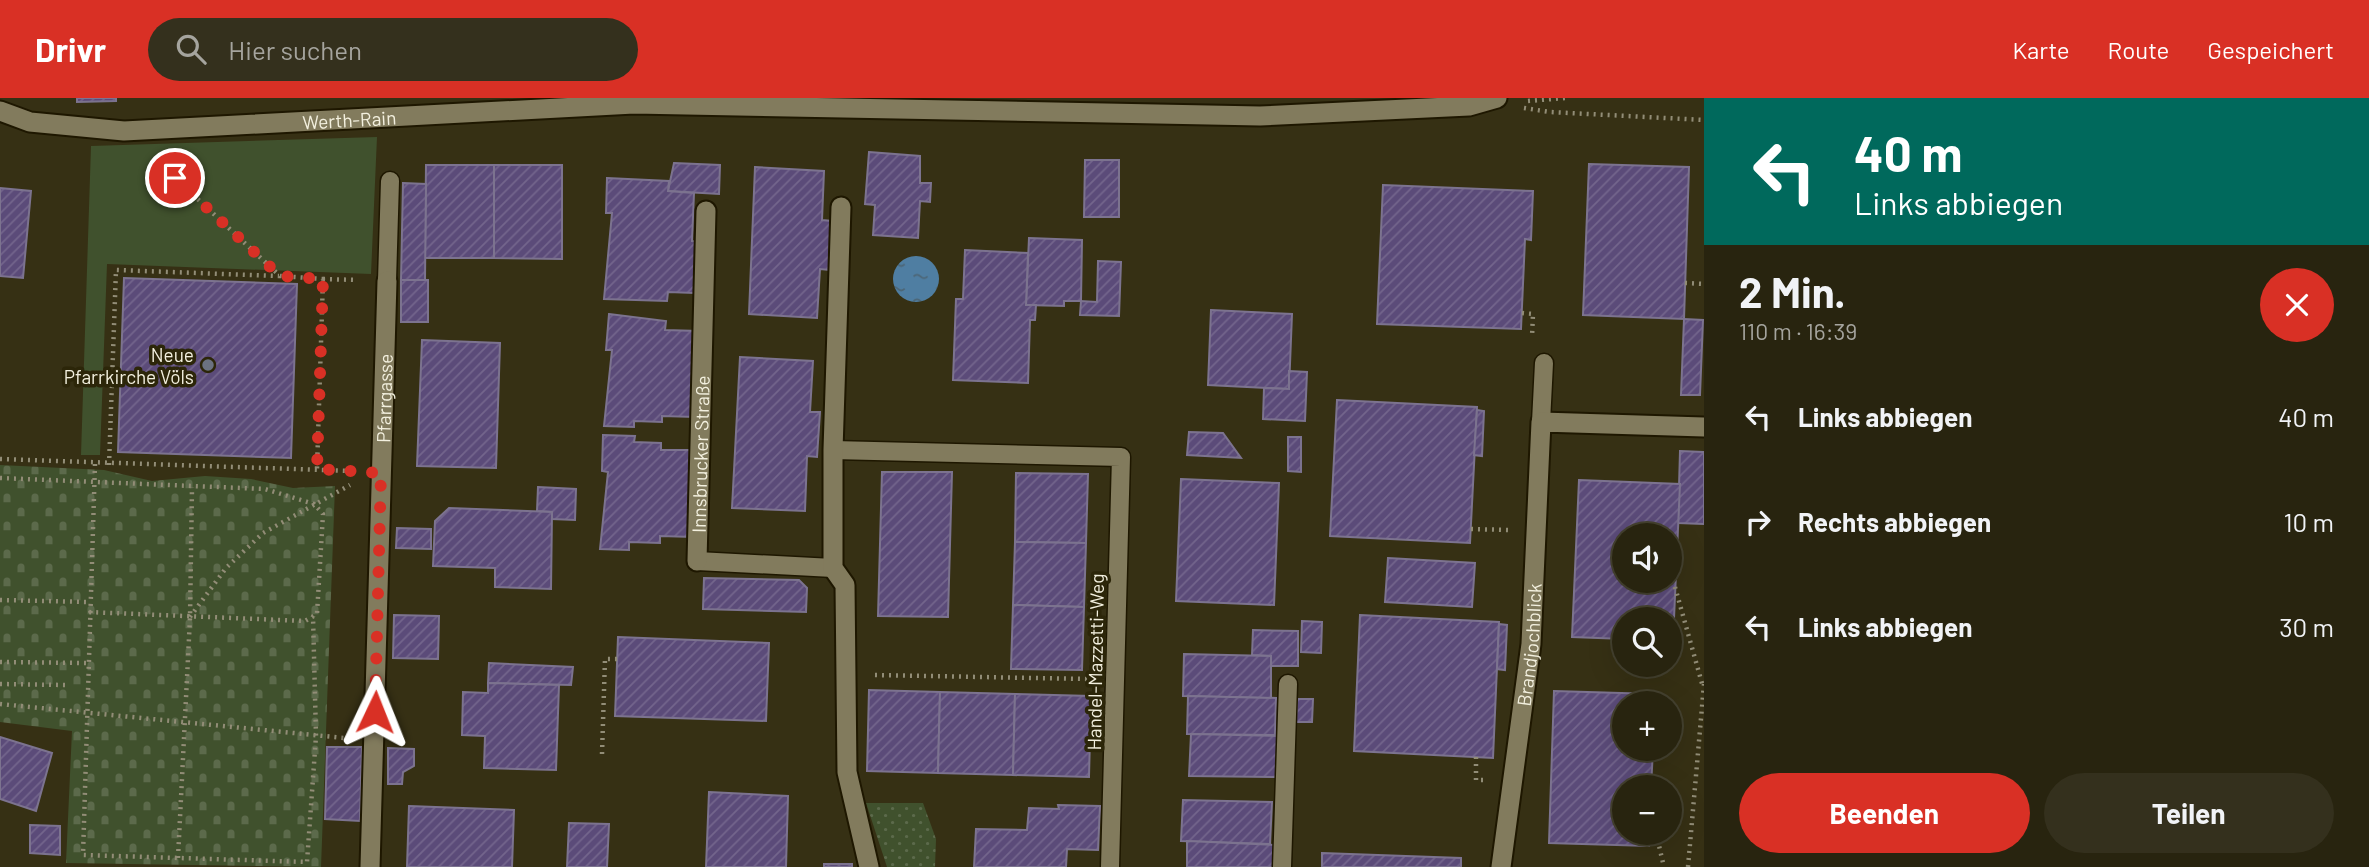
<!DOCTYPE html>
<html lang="de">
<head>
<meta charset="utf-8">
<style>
  :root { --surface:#28240f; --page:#34301d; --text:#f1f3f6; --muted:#a5a49e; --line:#44412f; --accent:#d93025 }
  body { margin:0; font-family:Barlow,sans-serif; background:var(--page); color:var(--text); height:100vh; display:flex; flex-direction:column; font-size:26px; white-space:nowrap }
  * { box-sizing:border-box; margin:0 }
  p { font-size:23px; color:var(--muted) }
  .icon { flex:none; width:38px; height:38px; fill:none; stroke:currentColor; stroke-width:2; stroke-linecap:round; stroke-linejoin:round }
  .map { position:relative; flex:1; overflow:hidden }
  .sheet { display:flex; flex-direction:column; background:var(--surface); width:665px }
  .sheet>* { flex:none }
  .hud { background:#00695c; color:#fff; overflow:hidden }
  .buttons { position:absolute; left:1612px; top:425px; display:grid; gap:14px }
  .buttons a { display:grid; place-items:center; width:70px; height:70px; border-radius:50%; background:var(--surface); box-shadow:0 7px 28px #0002,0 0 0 2px var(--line); font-size:35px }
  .pin { position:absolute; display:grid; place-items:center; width:60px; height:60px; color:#fff; margin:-30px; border:4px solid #fff; border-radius:50%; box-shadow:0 2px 7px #0007 }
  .me { position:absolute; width:77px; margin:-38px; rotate:2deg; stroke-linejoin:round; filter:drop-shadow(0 0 5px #0008) }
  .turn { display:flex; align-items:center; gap:24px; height:147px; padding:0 35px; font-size:32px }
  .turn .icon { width:91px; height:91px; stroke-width:2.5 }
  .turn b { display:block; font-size:49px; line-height:60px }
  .round { display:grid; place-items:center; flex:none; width:74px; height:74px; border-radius:37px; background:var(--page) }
  .summary { display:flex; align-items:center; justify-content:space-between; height:119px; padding:0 35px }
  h1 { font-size:42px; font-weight:700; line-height:52px }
  .cta { display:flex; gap:14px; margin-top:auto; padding:14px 35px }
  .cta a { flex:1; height:80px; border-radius:42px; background:var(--accent); color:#fff; font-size:28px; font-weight:700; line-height:80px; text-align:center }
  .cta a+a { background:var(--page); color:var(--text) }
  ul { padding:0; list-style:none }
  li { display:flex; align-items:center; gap:21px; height:105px; padding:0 35px }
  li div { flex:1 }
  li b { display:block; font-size:26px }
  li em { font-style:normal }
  header { display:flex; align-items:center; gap:42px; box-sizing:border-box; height:98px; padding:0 35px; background:var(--accent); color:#fff }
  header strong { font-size:33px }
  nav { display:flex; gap:38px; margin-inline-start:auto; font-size:24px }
  .search { width:490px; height:63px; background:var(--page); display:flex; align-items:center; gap:18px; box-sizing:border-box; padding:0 24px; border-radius:38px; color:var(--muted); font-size:26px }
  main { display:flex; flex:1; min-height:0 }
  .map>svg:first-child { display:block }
</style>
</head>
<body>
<header>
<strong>Drivr</strong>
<div class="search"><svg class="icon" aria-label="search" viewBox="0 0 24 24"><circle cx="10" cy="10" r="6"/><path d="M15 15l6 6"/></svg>Hier suchen</div>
<nav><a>Karte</a><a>Route</a><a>Gespeichert</a></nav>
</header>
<main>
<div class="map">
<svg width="1704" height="769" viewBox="0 0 1704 769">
  <defs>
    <pattern id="cemetery-stones" width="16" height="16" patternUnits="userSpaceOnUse" patternTransform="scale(1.75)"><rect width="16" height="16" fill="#40512d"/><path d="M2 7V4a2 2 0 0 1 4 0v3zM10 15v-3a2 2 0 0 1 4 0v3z" fill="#5c6a4b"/></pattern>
    <pattern id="park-dots" width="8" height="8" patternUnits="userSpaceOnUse" patternTransform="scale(1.75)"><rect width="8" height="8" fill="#40512d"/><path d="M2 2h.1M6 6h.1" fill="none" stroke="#5c6a4b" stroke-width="1.8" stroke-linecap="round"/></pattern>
    <pattern id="water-ripples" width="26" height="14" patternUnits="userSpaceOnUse" patternTransform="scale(1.75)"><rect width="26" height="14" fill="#4f7ea2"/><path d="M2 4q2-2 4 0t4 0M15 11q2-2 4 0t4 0" fill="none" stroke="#4c6677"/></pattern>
    <pattern id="building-hatch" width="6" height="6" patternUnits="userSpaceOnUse" patternTransform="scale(1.75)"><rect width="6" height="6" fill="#5b4b79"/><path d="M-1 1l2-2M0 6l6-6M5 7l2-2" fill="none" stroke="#73658c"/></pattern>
  </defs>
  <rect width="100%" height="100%" fill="#363014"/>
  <path fill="#40512d" d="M377 39 371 176 107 166 100 357H81L91 48Z"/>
  <path fill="url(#cemetery-stones)" d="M0 367 104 372 152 383 205 378 251 381 293 390 335 388 321 769 66 765 72 633 0 624Z"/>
  <path fill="url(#park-dots)" d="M866 705H923L936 741 935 769H887Z"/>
  <circle fill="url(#water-ripples)" cx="916" cy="181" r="23"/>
  <g fill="url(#building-hatch)" stroke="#7c738f" stroke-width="2" fill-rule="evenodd">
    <path d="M77 0H116V3L77 4Z"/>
    <path d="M869 54 920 58V85H931L930 104 920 103 918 140 873 137 875 107 865 106Z"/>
    <path d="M1085 62H1119V119H1084Z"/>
    <path d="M674 65 720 67 719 96 668 93Z"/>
    <path d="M1589 66 1689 69 1684 221 1583 217Z"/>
    <path d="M426 67H494V160H425Z"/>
    <path d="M494 67H562V161L494 160Z"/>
    <path d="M755 69 824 73 822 122 832 123 829 172 820 171 817 220 749 216Z"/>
    <path d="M607 80 669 83 668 93 694 95 692 143 701 144 694 195 668 194 667 203 604 201 612 115H606Z"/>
    <path d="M403 85 426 86 425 182H401Z"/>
    <path d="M1383 87 1533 93 1531 142 1525 141 1521 231 1377 226Z"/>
    <path d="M0 90 31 93 23 180 0 178Z"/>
    <path d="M1029 140 1082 142 1081 203H1064V208L1026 207Z"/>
    <path d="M965 152 1028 155 1026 207H1036L1035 222H1030L1028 285 953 282 956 201H963Z"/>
    <path d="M1098 163 1121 164 1119 218 1080 217 1081 203 1097 204Z"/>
    <path d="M124 180 297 186 291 360 118 354Z"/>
    <rect x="401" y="182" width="27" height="42"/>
    <path d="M1211 212 1292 216 1289 291 1208 287Z"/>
    <path d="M609 216 666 223 665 232 699 233 695 319 662 318V324L634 323V329L604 328 612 252H606Z"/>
    <path d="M1684 221 1703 222 1700 297H1681Z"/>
    <path d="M422 242 500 245 496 370 417 368Z"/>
    <path d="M740 259 813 263 810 314H820L817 359 807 358 805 413 732 410Z"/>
    <path d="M1289 273 1307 274 1305 323 1263 321 1264 290 1289 291Z"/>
    <path d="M1337 302 1477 309 1470 445 1330 438Z"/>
    <path d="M1477 312 1484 313 1482 358 1474 357Z"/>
    <path d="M1189 334 1223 335 1241 360 1187 357Z"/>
    <path d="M603 337 635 338 634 344 661 345V352H695L693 439 660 438V445L629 444V452L600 451 608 374 602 373Z"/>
    <path d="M1288 339H1301V374L1288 373Z"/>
    <path d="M1680 353 1704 354V426L1678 425Z"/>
    <path d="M882 374H952L948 519 878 518Z"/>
    <path d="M1016 375 1088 376 1086 445 1015 444Z"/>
    <path d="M1181 381 1279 385 1274 507 1176 503Z"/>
    <path d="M1579 382 1680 386 1673 543H1670V522H1624V541L1572 539ZM1624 438H1670V483H1624Z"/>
    <path d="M538 389 576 391 575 422 552 421V414L537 413Z"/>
    <path d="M449 410 552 414 551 491 495 489V470L433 468 435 423Z"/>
    <path d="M397 430 431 431V451L396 450Z"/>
    <path d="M1015 444 1086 445 1084 509 1013 507Z"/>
    <path d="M1388 460 1475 465 1472 509 1385 504Z"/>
    <path d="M704 480 799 482 807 490 806 514 703 511Z"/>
    <path d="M1013 507 1084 509 1082 572 1011 571Z"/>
    <path d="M394 517 439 518 438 561 393 560Z"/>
    <path d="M1360 517 1499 524 1493 660 1354 653Z"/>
    <path d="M1302 523 1322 524 1321 555 1301 554Z"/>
    <path d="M1499 526 1507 527 1505 572 1497 571Z"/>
    <path d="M1253 532 1298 533V568H1271V558L1252 557Z"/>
    <path d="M618 539 769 545 766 623 615 618Z"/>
    <path d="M1184 556 1271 558V600L1183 598Z"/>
    <path d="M489 565 573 569 571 587 488 585Z"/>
    <path d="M488 585 559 587 556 672 484 670 485 638 462 637 463 594 488 595Z"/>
    <path d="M869 592 940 594 938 675 867 673Z"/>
    <path d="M1554 593 1654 596V606H1624V651H1653L1651 690H1624V735H1650L1649 748 1549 745Z"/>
    <path d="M940 594 1015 596 1013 677 938 675Z"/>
    <path d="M1015 596 1091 598 1089 679 1013 677Z"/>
    <path d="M1188 598 1276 600 1275 637 1187 636Z"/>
    <path d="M1297 601H1313L1312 624H1296Z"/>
    <path d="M1191 636 1278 638V679L1189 678Z"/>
    <path d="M0 639 52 655 36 713 0 701Z"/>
    <path d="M327 649H362L360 723 325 721Z"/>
    <path d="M388 650 414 651V668L403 674 402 686H388Z"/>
    <path d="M709 694 788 698 786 769H706Z"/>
    <path d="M1183 702 1272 704 1270 746 1181 743Z"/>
    <path d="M1058 707 1100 708 1098 752 1067 751 1066 769H974L976 731 1027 732 1029 710 1059 711Z"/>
    <path d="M409 708 514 712 512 769H407Z"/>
    <path d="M569 725 609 726 607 769H567Z"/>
    <path d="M30 727 60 728V757L30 755Z"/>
    <path d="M1187 743 1275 747 1274 769H1187Z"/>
    <path d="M1322 755 1461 760V769H1322Z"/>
    <rect x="824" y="766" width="28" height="3"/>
  </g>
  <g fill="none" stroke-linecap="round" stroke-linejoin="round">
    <defs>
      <g id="service">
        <path d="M387 183 390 83"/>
        <path d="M1541 324 1544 265"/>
        <path d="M833 352 1121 359 1110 769"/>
        <path d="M697 463 833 470"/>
        <path d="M1282 769 1288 586"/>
      </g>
      <g id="minor">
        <path id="s1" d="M0 13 30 24 124 33 634 6 1260 18 1469 8 1497 0"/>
        <path d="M841 109 833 352V470L845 487 847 674 869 769"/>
        <path id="s2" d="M697 463 706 113"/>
        <path id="s3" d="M370 769 387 183"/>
        <path id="s4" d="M1501 769 1531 546 1541 324 1704 329"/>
      </g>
    </defs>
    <use href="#service" stroke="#1e1700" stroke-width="21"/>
    <use href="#minor" stroke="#1e1700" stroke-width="23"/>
    <g stroke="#928d77" stroke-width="4.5" stroke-dasharray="2 5" stroke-linecap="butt">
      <path d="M1528 3 1565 0"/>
      <path d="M1524 10 1550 14 1704 22"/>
      <path d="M157 63 280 178 323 181 317 371"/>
      <path d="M323 181 358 182"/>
      <path d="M1685 185 1704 186"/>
      <path d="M1522 215 1533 216 1532 239"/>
      <path d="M0 361 352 373"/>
      <path d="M95 366 83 757 307 764 316 638 313 518"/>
      <path d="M109 367 116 172 279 178"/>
      <path d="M0 380 265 391 314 406 323 416 317 516 305 523 88 514"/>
      <path d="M1471 431 1508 432"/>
      <path d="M1675 489 1703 589"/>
      <path d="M0 502 89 504"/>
      <path d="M190 519 226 470 263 435 350 387"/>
      <path d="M0 564 87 565"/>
      <path d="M875 577 1087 581"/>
      <path d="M0 586 66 587"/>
      <path d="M0 606 344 640"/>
      <path d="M602 656 605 561H617"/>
      <path d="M1476 659V682H1483"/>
      <path d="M1656 735 1664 769"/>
      <path d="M178 760 190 520 192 389"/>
      <path d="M1688 769 1704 586"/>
    </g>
    <use href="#service" stroke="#827b5d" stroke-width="18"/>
    <use href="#minor" stroke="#827b5d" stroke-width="19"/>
  </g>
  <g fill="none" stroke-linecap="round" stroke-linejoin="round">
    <path stroke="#d93025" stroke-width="12" stroke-dasharray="0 21.6" d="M175 80 280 178 323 181 317 371 381 375 375 614"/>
  </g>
  <circle fill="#6b7280" stroke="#2c2609" stroke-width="2.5" cx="208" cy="267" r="7"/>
  <g text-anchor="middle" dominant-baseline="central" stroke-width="7" stroke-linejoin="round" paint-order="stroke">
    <g font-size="19" fill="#f3f0df" stroke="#2c2609">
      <text stroke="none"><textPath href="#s1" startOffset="352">Werth-Rain</textPath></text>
      <text stroke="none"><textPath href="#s3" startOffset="469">Pfarrgasse</textPath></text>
      <text stroke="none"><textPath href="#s2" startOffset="107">Innsbrucker Straße</textPath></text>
      <text stroke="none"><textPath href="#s4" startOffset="224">Brandjochblick</textPath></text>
      <text transform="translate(1095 564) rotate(-89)">Handel-Mazzetti-Weg</text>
    </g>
    <g font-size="19" fill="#f3f0df" stroke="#2c2609" text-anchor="end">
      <text x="194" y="256">Neue<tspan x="194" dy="22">Pfarrkirche Völs</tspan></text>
    </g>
  </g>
</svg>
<div class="buttons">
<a><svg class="icon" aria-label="sound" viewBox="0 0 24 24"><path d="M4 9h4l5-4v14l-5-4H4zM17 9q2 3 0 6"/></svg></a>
<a><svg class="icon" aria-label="search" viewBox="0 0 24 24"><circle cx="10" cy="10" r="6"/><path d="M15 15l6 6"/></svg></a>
<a>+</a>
<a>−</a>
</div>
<div class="pin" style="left:175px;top:80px;background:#d93025"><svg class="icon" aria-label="arrive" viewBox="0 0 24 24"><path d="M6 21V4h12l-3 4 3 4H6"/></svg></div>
<svg class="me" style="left:375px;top:614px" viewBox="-20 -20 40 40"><path d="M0-17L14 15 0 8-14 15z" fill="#d93025" stroke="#fff" stroke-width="4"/></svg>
</div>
<section class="sheet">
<div class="hud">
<div class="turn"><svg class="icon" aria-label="left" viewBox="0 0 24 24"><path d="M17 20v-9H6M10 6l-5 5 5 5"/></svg><div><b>40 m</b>Links abbiegen</div></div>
</div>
<div class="summary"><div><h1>2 Min.</h1><p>110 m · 16:39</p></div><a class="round" style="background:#d93025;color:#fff"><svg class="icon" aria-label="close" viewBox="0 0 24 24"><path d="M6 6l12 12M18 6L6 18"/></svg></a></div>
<ul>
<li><svg class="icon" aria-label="left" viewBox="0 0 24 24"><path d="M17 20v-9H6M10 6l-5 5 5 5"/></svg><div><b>Links abbiegen</b></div><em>40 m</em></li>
<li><svg class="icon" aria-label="right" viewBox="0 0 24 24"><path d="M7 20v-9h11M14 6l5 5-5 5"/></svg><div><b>Rechts abbiegen</b></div><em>10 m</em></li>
<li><svg class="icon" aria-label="left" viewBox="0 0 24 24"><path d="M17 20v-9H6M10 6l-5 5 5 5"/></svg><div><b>Links abbiegen</b></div><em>30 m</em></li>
</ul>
<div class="cta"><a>Beenden</a><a>Teilen</a></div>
</section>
</main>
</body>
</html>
